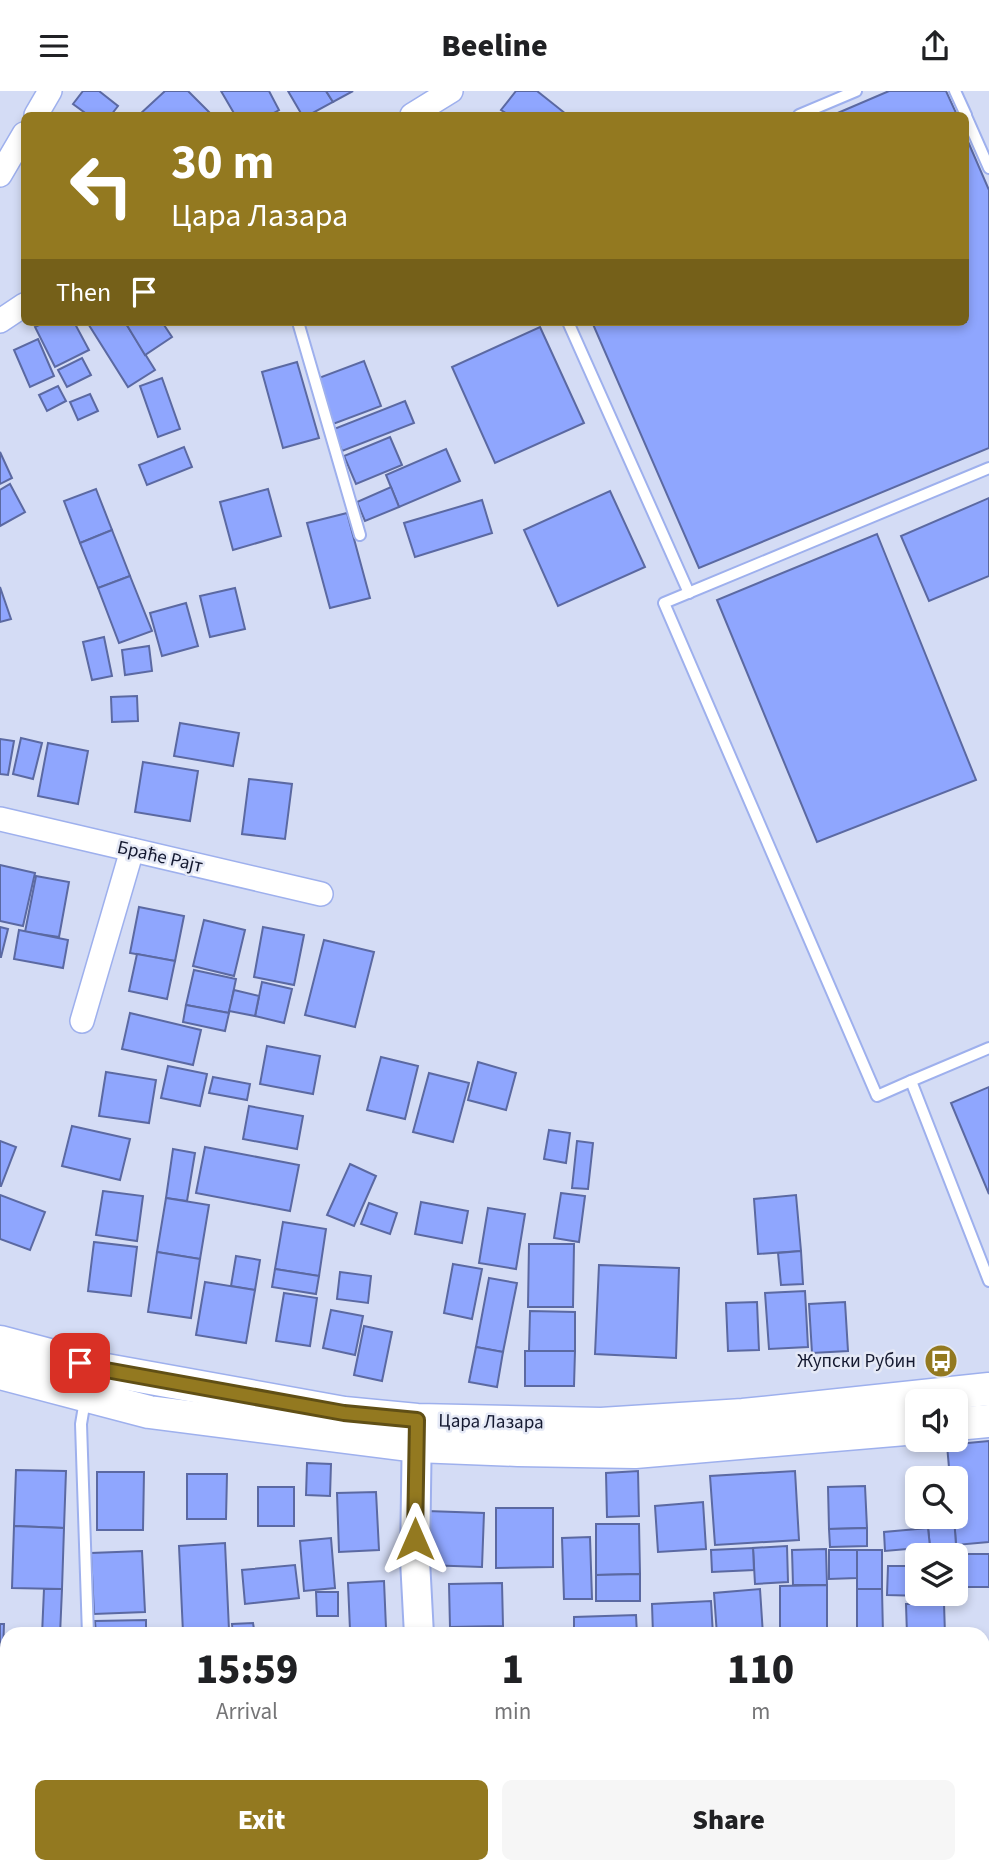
<!DOCTYPE html>
<html lang="en">
<head>
<meta charset="utf-8">
<style>
  :root { --surface:#fff; --page:#f6f6f6; --text:#202124; --muted:#757577; --accent:#937920 }
  body { margin:0; font-family:"Source Sans 3",sans-serif; background:var(--page); color:var(--text); height:100vh; display:flex; flex-direction:column; font-size:26px; white-space:nowrap }
  * { box-sizing:border-box; margin:0 }
  p { font-size:23px; color:var(--muted) }
  .icon { flex:none; width:38px; height:38px; fill:none; stroke:currentColor; stroke-width:2; stroke-linecap:round; stroke-linejoin:round }
  .map { position:relative; flex:1; overflow:hidden }
  .drawer { position:absolute; left:0px; top:1536px; width:990px; height:247px; display:flex; flex-direction:column; background:var(--surface); border-radius:21px 21px 0 0; box-shadow:0 4px 10px #0003 }
  .drawer>* { flex:none }
  .banner { position:absolute; left:21px; top:21px; width:948px; height:214px; border-radius:10px; box-shadow:0 4px 10px #0003; background:#937920; color:#fff; overflow:hidden }
  .tools { position:absolute; left:905px; top:1298px; display:grid; gap:14px }
  .tools a { display:grid; place-items:center; width:63px; height:63px; border-radius:10px; background:var(--surface); box-shadow:0 4px 10px #0003; font-size:35px }
  .pin { position:absolute; display:grid; place-items:center; width:60px; height:60px; color:#fff; margin:-30px; border-radius:14px; box-shadow:0 4px 10px #0006 }
  .me { position:absolute; width:77px; margin:-38px; rotate:0deg; stroke-linejoin:round; filter:drop-shadow(0 0 5px #0008) }
  .turn { display:flex; align-items:center; gap:24px; height:147px; padding:0 35px; font-size:32px }
  .turn .icon { width:91px; height:91px; stroke-width:2.5 }
  .turn b { display:block; font-size:49px; line-height:60px }
  .then { display:flex; align-items:center; height:66px; padding:0 35px; background:#0003; gap:14px; font-size:26px }
  .eta { display:flex; justify-content:space-evenly; align-items:center; height:119px; text-align:center }
  .eta b { font-size:42px; font-weight:800; line-height:49px }
  .cta { display:flex; gap:14px; margin-top:auto; padding:14px 35px }
  .cta a { flex:1; height:80px; border-radius:10px; background:var(--accent); color:#fff; font-size:28px; font-weight:800; line-height:80px; text-align:center }
  .cta a+a { background:var(--page); color:var(--text) }
  header { display:flex; justify-content:space-between; align-items:center; height:91px; padding:0 35px; background:var(--surface); font-size:32px; font-weight:800 }
  .map>svg:first-child { display:block }
</style>
</head>
<body>
<header><svg class="icon" aria-label="menu" viewBox="0 0 24 24"><path d="M4 6h16M4 12h16M4 18h16"/></svg>Beeline<svg class="icon" aria-label="share" viewBox="0 0 24 24"><path d="M12 15V3M7 8l5-5 5 5M5 13v7h14v-7"/></svg></header>
<div class="map">
<svg width="989" height="1783" viewBox="0 0 989 1783">
  <rect width="100%" height="100%" fill="#d4dcf5"/>
  <g fill="#8fa6fe" stroke="#5b69a2" stroke-width="2">
    <path d="M83 0H99L118 15 111 24H88L73 13Z"/>
    <path d="M165 0H188L212 24H139Z"/>
    <path d="M221 0H269L279 19 270 24H235Z"/>
    <path d="M288 0H326L333 11 309 24H302Z"/>
    <path d="M326 0H353L333 11Z"/>
    <path d="M516 0H537L566 23 565 24H509L501 19Z"/>
    <path d="M889 0H946L957 24H833Z"/>
    <path d="M966 46 989 99V357L699 477 592 231H966Z"/>
    <path d="M45 231H74L89 259 55 276 35 236Z"/>
    <path d="M87 231H125L155 279 128 296Z"/>
    <path d="M125 231H162L172 246 145 264Z"/>
    <path d="M540 236 584 332 495 372 452 276Z"/>
    <path d="M38 248 54 285 30 296 14 259Z"/>
    <path d="M82 267 91 284 67 296 58 279Z"/>
    <path d="M364 270 381 315 333 333 316 288Z"/>
    <path d="M297 271 319 347 283 357 262 281Z"/>
    <path d="M162 287 180 338 158 346 140 295Z"/>
    <path d="M58 295 66 310 47 320 39 304Z"/>
    <path d="M90 303 98 320 78 329 70 311Z"/>
    <path d="M405 310 414 332 342 360 334 338Z"/>
    <path d="M390 346 402 374 356 393 344 365Z"/>
    <path d="M184 356 192 376 147 394 139 374Z"/>
    <path d="M446 358 460 390 399 416 386 384Z"/>
    <path d="M0 361 12 387 0 393Z"/>
    <path d="M10 393 25 421 0 435V399Z"/>
    <path d="M391 396 399 416 365 430 357 411Z"/>
    <path d="M96 398 112 439 80 452 64 410Z"/>
    <path d="M268 398 281 445 233 459 220 411Z"/>
    <path d="M610 400 645 476 558 515 524 439Z"/>
    <path d="M989 407V485L929 510 901 445Z"/>
    <path d="M482 409 492 442 415 466 404 432Z"/>
    <path d="M347 422 370 507 330 517 307 432Z"/>
    <path d="M112 439 130 485 98 497 80 452Z"/>
    <path d="M877 443 976 689 817 751 717 509Z"/>
    <path d="M130 485 152 540 119 552 98 497Z"/>
    <path d="M0 496 11 528 0 531Z"/>
    <path d="M235 497 245 538 210 546 200 505Z"/>
    <path d="M186 512 198 555 162 565 150 522Z"/>
    <path d="M104 546 112 585 92 589 83 551Z"/>
    <path d="M149 555 152 580 125 584 122 559Z"/>
    <path d="M137 605 138 630 112 631 111 606Z"/>
    <path d="M180 632 239 642 233 675 174 665Z"/>
    <path d="M21 647 42 652 33 688 13 683Z"/>
    <path d="M0 648 14 650 8 684 0 683Z"/>
    <path d="M48 652 88 660 78 713 38 705Z"/>
    <path d="M143 671 198 680 190 730 135 721Z"/>
    <path d="M249 688 292 693 285 748 242 743Z"/>
    <path d="M0 774 35 782 23 835 0 830Z"/>
    <path d="M36 785 69 791 59 846 25 841Z"/>
    <path d="M139 816 184 825 175 870 130 862Z"/>
    <path d="M204 829 245 839 234 885 193 875Z"/>
    <path d="M0 836 8 838 1 866H0Z"/>
    <path d="M263 836 304 844 294 894 254 886Z"/>
    <path d="M19 839 68 849 63 877 14 868Z"/>
    <path d="M324 849 374 861 355 936 305 924Z"/>
    <path d="M137 863 175 870 167 908 129 900Z"/>
    <path d="M194 879 236 888 229 922 186 914Z"/>
    <path d="M262 891 292 898 284 932 255 925Z"/>
    <path d="M234 899 259 905 255 925 229 920Z"/>
    <path d="M186 914 229 922 225 940 183 931Z"/>
    <path d="M130 922 201 939 193 974 122 958Z"/>
    <path d="M267 955 320 965 313 1003 260 993Z"/>
    <path d="M381 966 418 975 405 1028 367 1019Z"/>
    <path d="M478 971 516 982 506 1019 468 1009Z"/>
    <path d="M168 975 207 983 200 1015 161 1007Z"/>
    <path d="M106 981 156 989 149 1032 99 1025Z"/>
    <path d="M429 982 469 992 453 1051 413 1041Z"/>
    <path d="M213 986 250 993 247 1009 209 1002Z"/>
    <path d="M989 996V1103L951 1012Z"/>
    <path d="M249 1015 303 1025 297 1058 243 1048Z"/>
    <path d="M72 1035 130 1048 120 1089 62 1075Z"/>
    <path d="M549 1039 570 1042 566 1072 544 1068Z"/>
    <path d="M0 1050 16 1056 1 1095H0Z"/>
    <path d="M577 1050 593 1052 588 1098 572 1097Z"/>
    <path d="M205 1056 299 1074 290 1120 196 1102Z"/>
    <path d="M173 1058 195 1062 187 1110 166 1107Z"/>
    <path d="M350 1073 376 1085 354 1135 327 1124Z"/>
    <path d="M103 1100 143 1105 137 1150 96 1144Z"/>
    <path d="M561 1102 585 1105 579 1151 554 1147Z"/>
    <path d="M0 1104 45 1121 30 1159 0 1148Z"/>
    <path d="M796 1104 801 1160 758 1163 754 1108Z"/>
    <path d="M166 1107 209 1114 200 1168 157 1161Z"/>
    <path d="M421 1111 468 1120 462 1152 415 1143Z"/>
    <path d="M369 1112 397 1122 390 1143 361 1133Z"/>
    <path d="M488 1117 525 1123 516 1178 479 1172Z"/>
    <path d="M283 1131 326 1138 319 1185 275 1178Z"/>
    <path d="M94 1151 137 1156 131 1205 88 1200Z"/>
    <path d="M529 1153H574L573 1216H528Z"/>
    <path d="M801 1160 803 1193 781 1194 778 1162Z"/>
    <path d="M157 1161 200 1168 191 1227 148 1221Z"/>
    <path d="M236 1165 260 1169 255 1199 231 1195Z"/>
    <path d="M453 1173 482 1178 472 1228 444 1222Z"/>
    <path d="M599 1174 679 1177 676 1267 595 1263Z"/>
    <path d="M275 1178 319 1185 316 1203 272 1196Z"/>
    <path d="M340 1181 371 1185 368 1212 337 1208Z"/>
    <path d="M489 1187 517 1192 503 1261 476 1256Z"/>
    <path d="M205 1191 255 1199 246 1252 196 1244Z"/>
    <path d="M805 1200 808 1256 769 1258 765 1202Z"/>
    <path d="M284 1202 317 1207 310 1255 276 1250Z"/>
    <path d="M757 1211 759 1259 728 1260 726 1212Z"/>
    <path d="M845 1211 848 1260 812 1262 809 1213Z"/>
    <path d="M331 1219 363 1225 355 1264 323 1257Z"/>
    <path d="M530 1220 575 1221V1260H529Z"/>
    <path d="M364 1235 392 1241 382 1290 354 1284Z"/>
    <path d="M476 1256 503 1261 497 1296 469 1291Z"/>
    <path d="M525 1260H575L574 1295H525Z"/>
    <path d="M989 1350V1451L956 1454 954 1426H956V1388H950L947 1354Z"/>
    <path d="M307 1372 331 1373 330 1405 306 1404Z"/>
    <path d="M16 1379 66 1380 64 1437 14 1435Z"/>
    <path d="M638 1380 639 1425 607 1426 606 1382Z"/>
    <path d="M795 1380 799 1449 715 1454 710 1385Z"/>
    <path d="M97 1381H144L143 1439H97Z"/>
    <path d="M187 1383H227L226 1428H187Z"/>
    <path d="M865 1395 867 1437 829 1438 828 1396Z"/>
    <rect x="258" y="1396" width="36" height="39"/>
    <path d="M376 1401 379 1459 339 1461 337 1402Z"/>
    <path d="M703 1411 706 1458 658 1461 655 1415Z"/>
    <path d="M496 1417H553V1476L496 1477Z"/>
    <path d="M427 1420 484 1422 482 1476 425 1474Z"/>
    <path d="M927 1426H954L956 1454 930 1456Z"/>
    <path d="M596 1433H639L640 1483 596 1484Z"/>
    <path d="M14 1435 64 1437 62 1498 12 1497Z"/>
    <path d="M867 1437V1455L830 1456 829 1438Z"/>
    <path d="M928 1437 930 1456 885 1460 884 1441Z"/>
    <path d="M590 1446 592 1508H564L562 1447Z"/>
    <path d="M331 1447 335 1497 304 1500 300 1450Z"/>
    <path d="M225 1452 229 1539 183 1542 179 1455Z"/>
    <path d="M787 1455 788 1491 755 1493 753 1457Z"/>
    <path d="M753 1457 754 1479 712 1481 711 1459Z"/>
    <path d="M826 1458 827 1494H793L792 1459Z"/>
    <path d="M829 1459H857V1487L829 1488Z"/>
    <rect x="857" y="1459" width="25" height="39"/>
    <path d="M142 1460 145 1521 94 1523 91 1462Z"/>
    <path d="M952 1463H989V1496H956V1465Z"/>
    <path d="M295 1474 299 1507 245 1513 242 1479Z"/>
    <path d="M888 1475H917V1503H923V1505L887 1504Z"/>
    <path d="M640 1483V1510H596V1484Z"/>
    <path d="M384 1490 386 1537 350 1539 348 1492Z"/>
    <path d="M502 1492 503 1535 450 1536 449 1493Z"/>
    <path d="M827 1494V1544H780V1495Z"/>
    <path d="M44 1498H62L60 1544H42Z"/>
    <path d="M760 1498 763 1544H717L714 1502Z"/>
    <path d="M857 1498H882L883 1544H857Z"/>
    <path d="M316 1501H338V1525H317Z"/>
    <path d="M711 1510 713 1544H653L652 1513Z"/>
    <path d="M944 1512 945 1544H907L906 1513Z"/>
    <path d="M636 1524 637 1544H574V1526Z"/>
    <path d="M146 1529V1544H96L95 1530Z"/>
    <path d="M253 1532 255 1544H233L232 1533Z"/>
    <path d="M0 1533H4L3 1561H0Z"/>
    <path d="M569 1539V1544H533V1540Z"/>
    <path d="M533 1540V1544H475V1542Z"/>
    <rect x="0" y="1573" width="7" height="100"/>
    <path d="M984 1728H989V1746L984 1747Z"/>
    <path d="M48 1776H75V1783H17V1778Z"/>
    <path d="M85 1776H141L142 1783H85Z"/>
    <rect x="236" y="1776" width="41" height="7"/>
    <path d="M400 1776 401 1783H358V1777Z"/>
  </g>
  <g fill="none" stroke-linecap="round" stroke-linejoin="round">
    <defs>
      <g id="service">
        <path d="M955 0 966 24"/>
        <path d="M799 24 856 0"/>
        <path d="M966 25 989 77"/>
        <path d="M298 231 360 444"/>
        <path d="M568 231 689 502"/>
        <path d="M989 957 911 990 989 1190"/>
        <path d="M911 990 877 1005 664 512 989 377"/>
        <path d="M85 1309 81 1333 88 1544"/>
        <path d="M0 1701 7 1706"/>
      </g>
      <g id="minor">
        <path d="M36 24 50 0"/>
        <path d="M412 24 451 0"/>
        <path d="M0 84 24 43"/>
        <path d="M0 230 24 214"/>
        <path d="M0 728 321 803"/>
        <path d="M82 930 132 759"/>
        <path d="M984 1626H989"/>
        <path d="M984 1760 989 1759"/>
        <path d="M435 1779 512 1776"/>
      </g>
      <g id="tertiary">
        <path d="M417 1332 415 1469 419 1544"/>
        <path d="M435 1776V1783"/>
      </g>
      <g id="secondary">
        <path d="M0 1251 106 1279 344 1322 417 1329 601 1333 743 1324 989 1298"/>
        <path d="M0 1282 149 1321 416 1355 518 1359 635 1361 917 1337"/>
        <path d="M956 1333 989 1330"/>
      </g>
    </defs>
    <use href="#service" stroke="#9eb0ed" stroke-width="14"/>
    <use href="#minor" stroke="#9eb0ed" stroke-width="26"/>
    <use href="#tertiary" stroke="#9eb0ed" stroke-width="32"/>
    <use href="#secondary" stroke="#9eb0ed" stroke-width="35"/>
    <use href="#service" stroke="#fff" stroke-width="10"/>
    <use href="#minor" stroke="#fff" stroke-width="23"/>
    <use href="#tertiary" stroke="#fff" stroke-width="28"/>
    <use href="#secondary" stroke="#fff" stroke-width="32"/>
  </g>
  <g fill="none" stroke-linecap="round" stroke-linejoin="round">
    <defs>
      <path id="route" d="M80 1272 106 1279 344 1322 417 1329 415 1448"/>
    </defs>
    <use href="#route" stroke="#604f15" stroke-width="18"/>
    <use href="#route" stroke="#937920" stroke-width="12"/>
  </g>
  <defs>
    <symbol id="bus-disc" viewBox="-11 -11 22 22"><circle r="9.5" fill="#937920" stroke="#e5e9f6"/><path d="M-5-6H5V4H4V6H2V4H-2V6H-4V4H-5ZM-3.5-4V0h7V-4ZM-3.5 1.2v1.5H-2V1.2ZM2 1.2v1.5H3.5V1.2Z" fill="#fff"/></symbol>
  </defs>
  <g fill-rule="evenodd">
    <use href="#bus-disc" x="922" y="1251" width="38" height="38"/>
  </g>
  <g text-anchor="middle" dominant-baseline="central" stroke-width="5" stroke-linejoin="round" paint-order="stroke">
    <g font-size="19" fill="#141930" stroke="#e5e9f6">
      <text transform="translate(160 766) rotate(13)">Браће Рајт</text>
      <text transform="translate(491 1331) rotate(1)">Цара Лазара</text>
    </g>
    <g font-size="19" fill="#141930" stroke="#e5e9f6" text-anchor="end">
      <text x="916" y="1270">Жупски Рубин</text>
    </g>
  </g>
</svg>
<div class="tools">
<a><svg class="icon" aria-label="sound" viewBox="0 0 24 24"><path d="M4 9h4l5-4v14l-5-4H4zM17 9q2 3 0 6"/></svg></a>
<a><svg class="icon" aria-label="search" viewBox="0 0 24 24"><circle cx="10" cy="10" r="6"/><path d="M15 15l6 6"/></svg></a>
<a><svg class="icon" aria-label="layers" viewBox="0 0 24 24"><path d="M12 4l9 5-9 5-9-5zM3 14l9 5 9-5"/></svg></a>
</div>
<div class="pin" style="left:80px;top:1272px;background:#d93025"><svg class="icon" aria-label="arrive" viewBox="0 0 24 24"><path d="M6 21V4h12l-3 4 3 4H6"/></svg></div>
<svg class="me" style="left:415px;top:1448px" viewBox="-20 -20 40 40"><path d="M0-17L14 15 0 8-14 15z" fill="#937920" stroke="#fff" stroke-width="4"/></svg>
<div class="banner">
<div class="turn"><svg class="icon" aria-label="left" viewBox="0 0 24 24"><path d="M17 20v-9H6M10 6l-5 5 5 5"/></svg><div><b>30 m</b>Цара Лазара</div></div>
<div class="then">Then<svg class="icon" aria-label="arrive" viewBox="0 0 24 24"><path d="M6 21V4h12l-3 4 3 4H6"/></svg></div>
</div>
<section class="drawer">
<div class="eta">
<div><b>15:59</b><p>Arrival</p></div>
<div><b>1</b><p>min</p></div>
<div><b>110</b><p>m</p></div>
</div>
<div class="cta"><a>Exit</a><a>Share</a></div>
</section>
</div>
</body>
</html>
